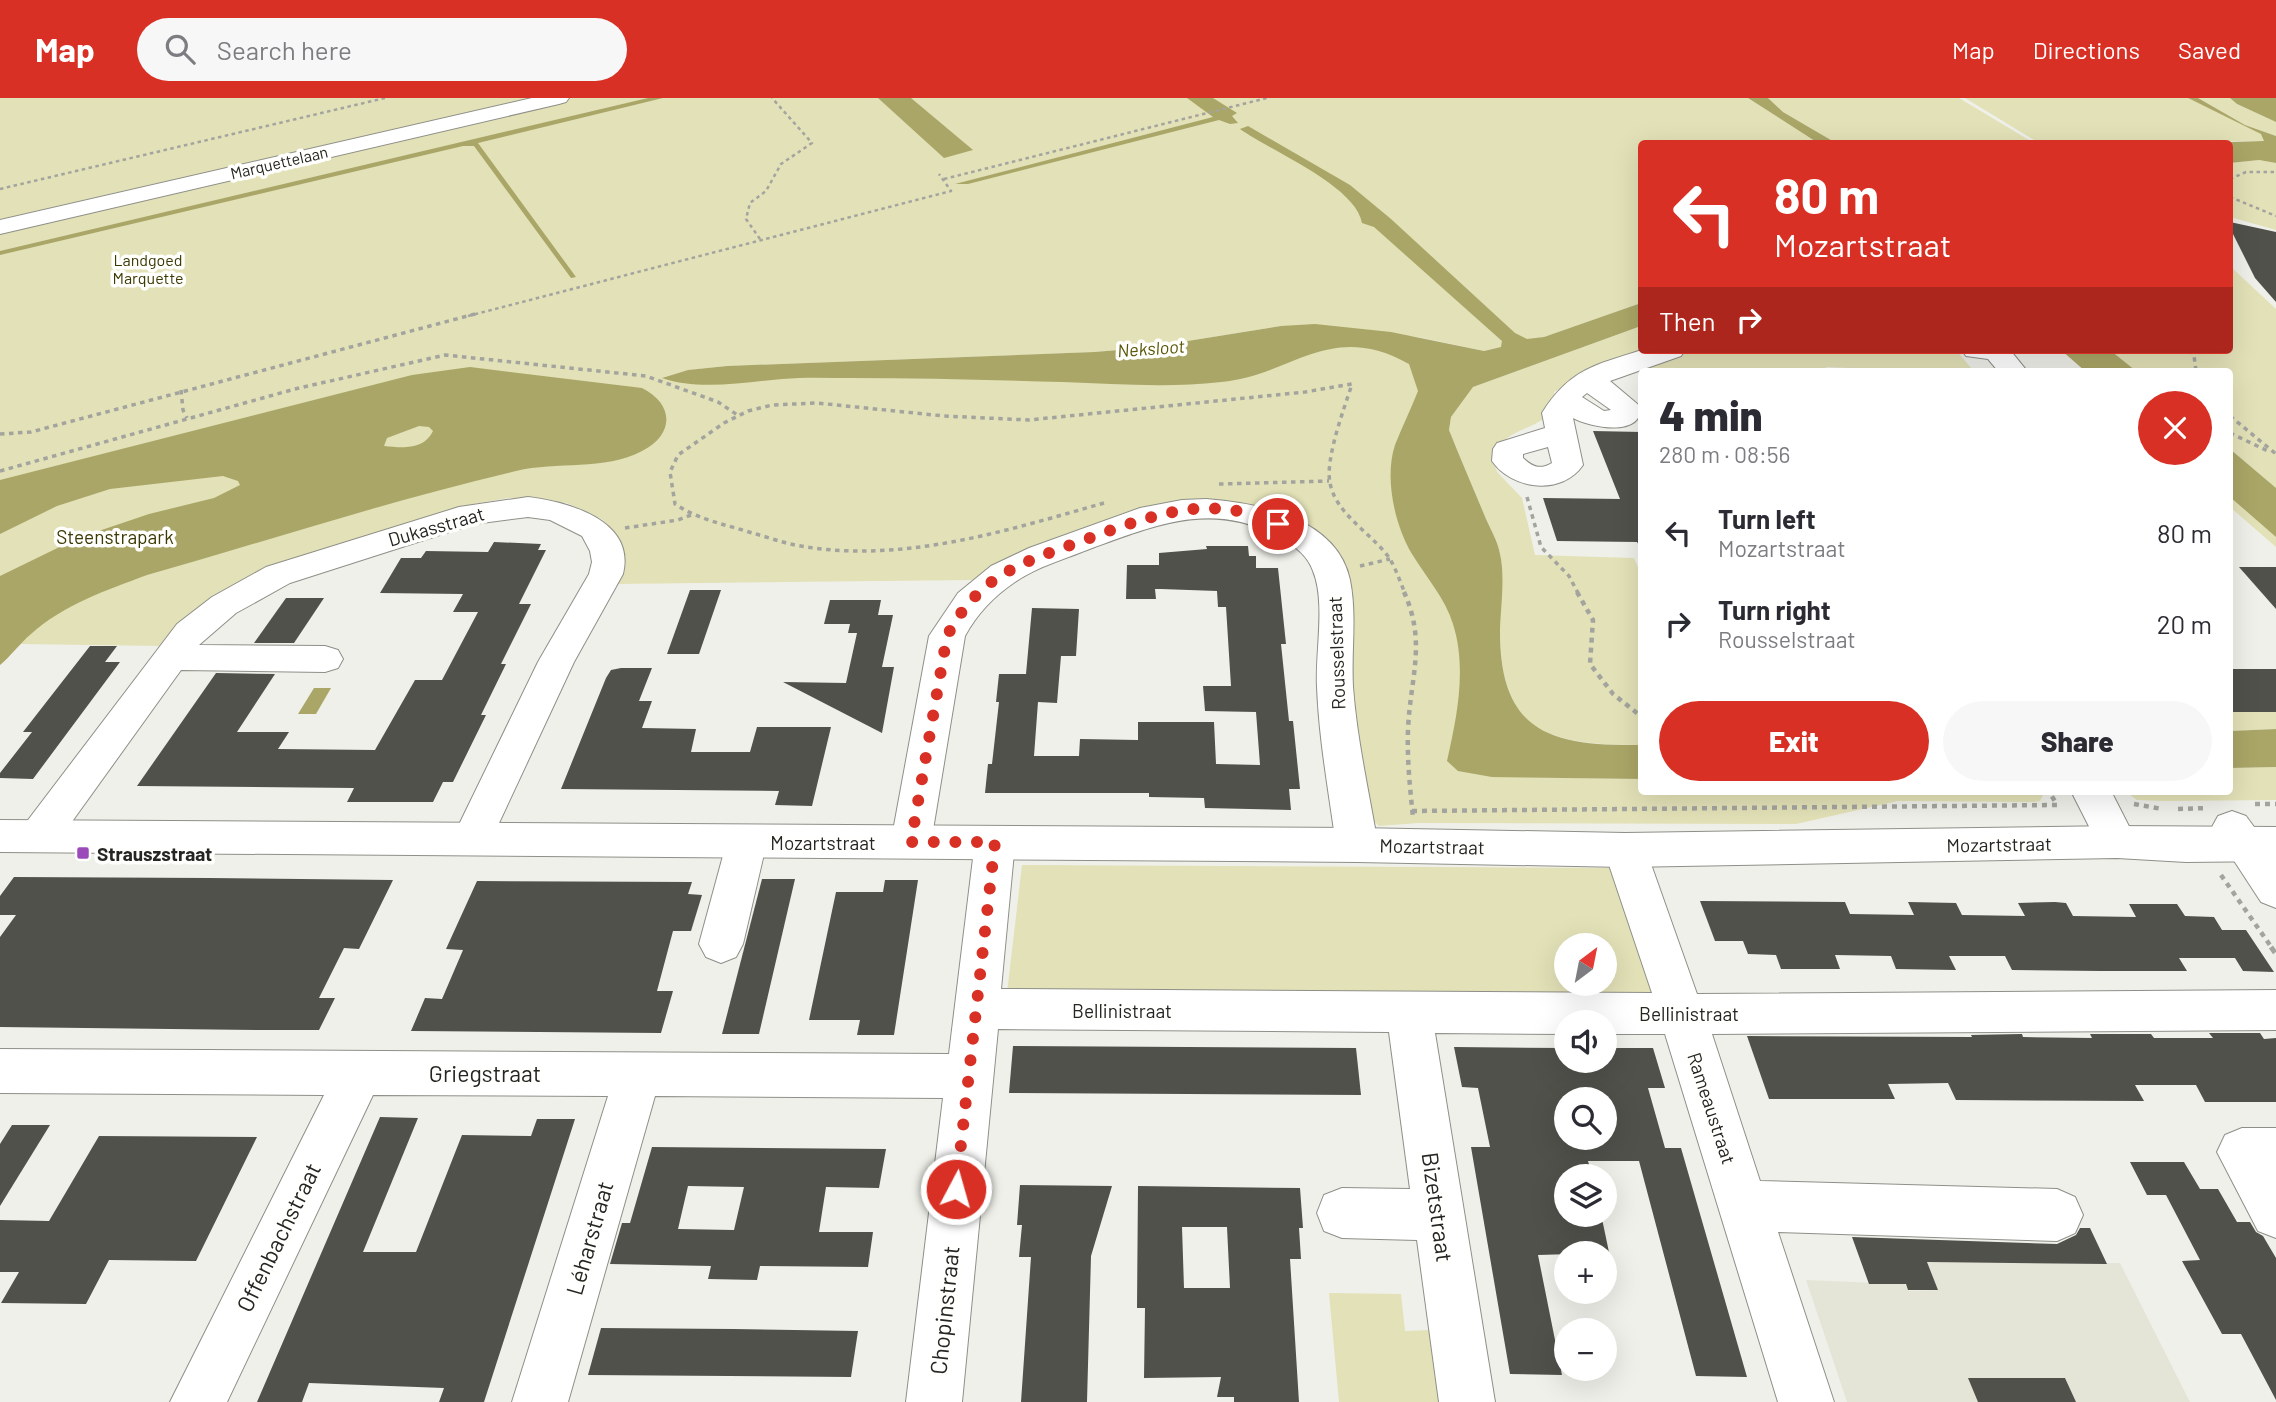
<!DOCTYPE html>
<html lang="en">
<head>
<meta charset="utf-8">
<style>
  :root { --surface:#fff; --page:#f7f7f7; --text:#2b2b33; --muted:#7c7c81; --accent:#d93025 }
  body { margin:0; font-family:Barlow,sans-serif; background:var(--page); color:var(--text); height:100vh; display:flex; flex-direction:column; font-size:26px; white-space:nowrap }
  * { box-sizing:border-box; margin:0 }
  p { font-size:23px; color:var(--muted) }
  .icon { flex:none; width:38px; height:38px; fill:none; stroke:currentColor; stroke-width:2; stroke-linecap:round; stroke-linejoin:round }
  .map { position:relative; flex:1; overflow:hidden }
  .sheet { position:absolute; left:1638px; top:270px; width:595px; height:427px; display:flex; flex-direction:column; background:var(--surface); border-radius:7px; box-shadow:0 7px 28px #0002 }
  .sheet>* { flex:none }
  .guide { position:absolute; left:1638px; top:42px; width:595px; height:214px; border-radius:7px; box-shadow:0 7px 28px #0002; background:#d93025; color:#fff; overflow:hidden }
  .needle { width:46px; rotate:32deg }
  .fabs { position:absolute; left:1554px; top:835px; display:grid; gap:14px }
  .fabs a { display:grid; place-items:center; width:63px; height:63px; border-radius:50%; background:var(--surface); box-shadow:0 7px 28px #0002; font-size:35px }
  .pin { position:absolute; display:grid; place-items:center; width:60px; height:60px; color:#fff; margin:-30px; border:4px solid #fff; border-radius:50%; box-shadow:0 2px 7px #0007 }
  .me { position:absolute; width:77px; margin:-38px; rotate:6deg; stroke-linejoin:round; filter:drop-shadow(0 0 5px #0008) }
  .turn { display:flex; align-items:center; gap:24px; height:147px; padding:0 21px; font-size:32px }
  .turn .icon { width:91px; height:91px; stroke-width:2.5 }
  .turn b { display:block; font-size:49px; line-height:60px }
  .then { display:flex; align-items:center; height:66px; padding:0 21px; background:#0003; gap:14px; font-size:26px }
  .round { display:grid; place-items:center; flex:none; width:74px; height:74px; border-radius:37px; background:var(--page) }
  .headline { display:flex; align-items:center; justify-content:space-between; height:119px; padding:0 21px }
  h1 { font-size:42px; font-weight:800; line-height:52px }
  .action { display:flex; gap:14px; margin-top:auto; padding:14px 21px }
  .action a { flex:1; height:80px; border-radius:42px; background:var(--accent); color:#fff; font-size:28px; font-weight:800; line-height:80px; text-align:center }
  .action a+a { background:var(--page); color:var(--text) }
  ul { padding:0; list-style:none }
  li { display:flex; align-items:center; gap:21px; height:91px; padding:0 21px }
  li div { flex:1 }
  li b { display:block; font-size:26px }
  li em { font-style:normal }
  header { display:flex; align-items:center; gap:42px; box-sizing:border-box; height:98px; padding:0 35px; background:var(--accent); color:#fff }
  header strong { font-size:33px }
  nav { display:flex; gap:38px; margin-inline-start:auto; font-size:24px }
  .search { width:490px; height:63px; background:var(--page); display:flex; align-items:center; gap:18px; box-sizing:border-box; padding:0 24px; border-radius:38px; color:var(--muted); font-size:26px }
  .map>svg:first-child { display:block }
</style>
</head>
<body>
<header>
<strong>Map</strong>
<div class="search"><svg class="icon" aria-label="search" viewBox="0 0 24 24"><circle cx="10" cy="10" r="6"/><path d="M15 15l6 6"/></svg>Search here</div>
<nav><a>Map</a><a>Directions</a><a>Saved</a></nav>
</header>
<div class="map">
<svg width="2276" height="1304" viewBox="0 0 2276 1304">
  <rect width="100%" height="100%" fill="#f0f0ea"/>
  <path fill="#e5e5d7" d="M1927 1164 2120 1165 2190 1304H1847L1806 1182 1905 1186 1909 1193 1938 1192Z"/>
  <g fill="#e2e1b7" fill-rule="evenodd">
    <path d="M0 0H1748L1818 45 1642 46 1641 205 1544 239 1484 253 1418 239 1281 228 1144 250 1094 254 727 268 688 272 665 279 1171 268 1307 237 1454 266 1438 312 1515 679 1641 681 1642 693H2041L2043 697 2040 703 2034 704 1898 703 1796 726 1418 725 1379 728 1368 717 1349 576 1344 478 1227 407 995 468 972 482 615 486 620 446 615 434 603 422 567 405 508 400 474 406 286 462 252 477 162 548 21 546 0 567Z"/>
    <path d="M1768 0H1959L2034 45H1836L1783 14Z"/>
    <path d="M1965 0H2188L2262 36 2264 43 2039 45Z"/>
    <path d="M2198 0H2230L2237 6 2276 24V38L2245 27Z"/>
    <path d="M2259 62 2276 65V132L2230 119V65Z"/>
    <path d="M2230 168 2276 211V390L2230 351V273H2136L2110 252H2230Z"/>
    <path d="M1641 228 1642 252H1651L1583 279 1554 294C1557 330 1520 325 1502 345 1497 350 1496 358 1493 365L1498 375 1522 400 1535 457 1634 460 1642 479 1641 647C1543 647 1499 634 1500 525 1500 504 1505 476 1500 456 1498 444 1491 432 1486 421 1474 392 1461 362 1449 332L1451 319 1473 289Z"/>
    <path d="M1691 252H1956L1972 271 1851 273 1849 270 1826 269 1827 273H1642L1641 283 1638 276C1650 262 1673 258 1691 252Z"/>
    <path d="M2230 399 2276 439V449L2230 409Z"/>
    <path d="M2230 613H2276V631L2230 633Z"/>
    <path d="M2276 669V702L2165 703 2137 702 2125 693H2230V670Z"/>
    <path d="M1022 767 1614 770 1660 901 1007 895ZM1566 847H1605V886H1566Z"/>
    <path d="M1329 1195 1401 1196 1405 1233 1431 1232 1441 1304H1339Z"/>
  </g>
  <g fill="#aaa667" fill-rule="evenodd">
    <path d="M648 0H663L478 45 576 179 571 180 474 48H463L0 157V153Z"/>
    <path d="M878 0H911L973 52 944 60Z"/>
    <path d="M1187 0H1213L1237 15 1232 18 1238 25 1230 26 1219 22 968 86H955L1213 19Z"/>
    <path d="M1748 0H1768L1783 14 1836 45H1818Z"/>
    <path d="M2188 0H2198L2245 27 2276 38V65L2259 62 2230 65V46L2198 45 2264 43 2261 36Z"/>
    <path d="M2230 0H2276V24L2237 6Z"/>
    <path d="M1248 28 1350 87 1391 121 1515 235 1527 241 1544 239 1641 205V228L1473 289 1451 319 1449 332C1461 362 1474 392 1486 421 1491 432 1498 444 1500 456 1505 476 1501 509 1500 530 1499 635 1550 648 1641 647V681L1492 679 1458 673 1447 663C1457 619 1467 570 1453 526 1445 500 1426 479 1412 456 1395 428 1384 380 1395 347 1402 329 1411 311 1418 293L1409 266C1330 222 1293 277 1221 284 1168 290 1116 286 1063 284 992 282 922 280 851 280 828 280 805 279 782 281 744 284 699 293 662 280L688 272 727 268 1094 254 1144 250 1281 228 1315 226 1391 234 1484 253 1501 249 1502 243 1374 129 1362 125C1356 88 1271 53 1240 31Z"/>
    <path d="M2061 252H2110L2136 273H2085Z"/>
    <path d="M470 269 642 290C674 306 675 336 642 353 604 373 557 363 516 373 392 402 270 442 147 477 107 492 63 507 31 536 20 545 11 558 0 567V478L78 440 149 416 214 400 240 387 238 383 223 378 110 391 57 408 0 436V382L412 277ZM419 328 429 329 433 333C424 352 403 350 384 348L387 340Z"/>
    <path d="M2230 351 2276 390V439L2230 399Z"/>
    <path d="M314 590H331L316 616H298Z"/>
    <path d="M2276 631V669L2230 670V633Z"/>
  </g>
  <g fill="#51514c" fill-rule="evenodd">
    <path d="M2230 124 2276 134V204L2255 180 2230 130Z"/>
    <path d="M1593 333 1642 334V452L1637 444 1557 443 1543 400 1620 401Z"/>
    <path d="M494 444 541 446 538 452H546L519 506H531L501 566H506L481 617H486L453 684H443L433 704H347L354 690 137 688 216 575 275 576 237 634H289L278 651 375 652 415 582H442L478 514H453L463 496 380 495 401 460H421L426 453 488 454Z"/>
    <path d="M1206 448H1248L1249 458H1256V470H1278L1286 546H1281L1289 623H1293L1300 691H1289L1291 712 1205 710 1204 700 1149 699V695H985L988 666H992L999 604H996L999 576H1026L1032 510 1079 511 1076 558H1061L1057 605 1038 604 1034 658H1079L1080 641 1138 642V624H1214L1216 666 1260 667 1256 614 1205 613 1203 588H1231L1226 509H1218L1217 493 1161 491H1155L1156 501H1126L1127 467H1159V455L1207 451Z"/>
    <path d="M2239 469H2276V511Z"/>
    <path d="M690 492H721L699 556H667Z"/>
    <path d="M286 500H324L294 545H254Z"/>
    <path d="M830 502H881L878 517H893L882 569H894L882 635 783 584 846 585 857 535H848L850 526H824Z"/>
    <path d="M90 548H117L105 564H120L33 681 0 680V675L32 634H23Z"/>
    <path d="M621 570H652L639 603H652L642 630 696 631 691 654H750L757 629H831L812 708 775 707 779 693 561 691 606 580 611 572Z"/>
    <rect x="2230" y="571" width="46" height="43"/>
    <path d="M14 779 209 780 393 782 359 851 344 850 319 900H335L319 932H257L0 929V839L16 817H0V798Z"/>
    <path d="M762 781H795L759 936H722Z"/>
    <path d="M885 782H918L894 937H857L860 922H809L836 794H883Z"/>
    <path d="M477 783 692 784 688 796 702 797 691 833H673L657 893H673L661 935 411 933 425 900 442 901 463 852 446 851Z"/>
    <path d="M1700 803 1845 804 1850 816 1914 817 1908 804 1956 805 1962 817 2025 818 2018 805 2055 804 2066 805 2073 818 2136 819 2129 806H2177L2185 818 2214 819 2222 832H2246L2274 874 2243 873 2235 860H2179L2187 873H2101L2012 872 2005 858H1949L1956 872 1896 871 1891 858 1835 857 1840 871H1781L1776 857 1748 856 1743 843H1715Z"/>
    <path d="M2209 935H2260L2264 941 2276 940V1004H2205L2196 987H2135L2144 1003 1956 1002 1948 985 1888 986 1895 1001H1769L1747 938 1972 939 1971 937 2022 936 2023 939 2092 940 2090 936H2151L2154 940H2213Z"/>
    <path d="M1013 948 1356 950 1361 997 1009 995Z"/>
    <path d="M1454 949 1566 950V962H1605V950H1653L1665 990H1648L1665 1050H1681L1747 1279 1696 1278 1639 1063H1588L1592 1078H1566V1116H1601L1610 1159H1605V1155L1538 1157 1562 1277 1510 1276 1471 1049H1490L1478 990 1462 989ZM1566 1001H1605V1040H1566Z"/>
    <path d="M380 1019 418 1020 363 1154H416L462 1037 531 1038 537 1021H575L484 1304H439L444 1290 309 1285 302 1304H257Z"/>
    <path d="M12 1027H50L0 1108V1046Z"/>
    <path d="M99 1038 257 1039 196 1163 109 1162 86 1206 1 1205 19 1174H0V1122L49 1123Z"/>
    <path d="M652 1049 886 1051 879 1090 826 1089 819 1134H873L868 1169 760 1168 757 1182 708 1181 711 1168 610 1166 622 1125H630ZM688 1088 744 1089 734 1132 678 1131Z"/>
    <path d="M2130 1064H2184L2200 1091H2218L2237 1124H2250L2256 1134 2263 1138 2276 1160V1302L2241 1236H2222L2182 1163 2200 1162 2166 1097H2147Z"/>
    <path d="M1020 1087 1112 1088 1091 1158 1087 1304H1021L1031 1159H1019L1022 1127H1017Z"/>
    <path d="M1138 1088 1300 1090 1303 1130H1299L1301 1161H1290L1299 1304H1234V1299H1217L1221 1279 1144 1280 1145 1210H1137ZM1182 1129H1227L1230 1190H1184Z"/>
    <path d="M2080 1130H2090L2107 1166 1927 1164 1938 1192H1908L1906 1186H1869L1852 1139 2057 1146 2076 1137Z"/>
    <path d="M601 1230 733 1231 858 1233 851 1279 588 1277Z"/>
    <path d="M1968 1280H2065L2076 1304H1978Z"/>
  </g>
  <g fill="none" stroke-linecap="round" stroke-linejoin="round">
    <defs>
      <g id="minor">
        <path d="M532 0H569L566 4 559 6 0 136V122Z"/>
        <path d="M1642 252H1685L1681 258 1610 283 1641 309C1641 340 1590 329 1573 320L1583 367C1562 398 1512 392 1492 363L1493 351 1497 345 1545 330 1542 315C1569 272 1594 267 1642 252ZM1587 295 1611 312 1604 313 1582 299ZM1548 349 1552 365C1540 372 1533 369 1523 360V356Z"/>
        <path d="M1962 252H2010L2027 273H1998L1988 261 1966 258Z"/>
        <path d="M528 399C568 404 636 422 623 476L574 564 486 753 472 757 458 753 452 741 538 564 589 476 592 464 590 453 582 438 550 422 528 419 474 426 290 485 236 515 199 547 325 548 338 552 343 561 338 570 325 574 181 572 53 750 39 754 25 750 19 738 25 726 177 526 212 499 266 469 459 409Z"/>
        <path d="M1206 401C1259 405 1337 420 1350 482 1357 517 1351 553 1353 589 1357 642 1369 694 1378 747L1372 759 1357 764 1342 759 1336 747C1329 695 1319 642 1317 589 1315 555 1326 504 1313 473 1308 458 1294 447 1280 440 1213 401 1153 428 1087 452 1062 462 1037 469 1015 484 994 498 977 516 965 538L931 744 925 756 911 760 897 756 891 744 929 538 958 495 991 468 1029 450 1140 410 1182 402Z"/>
        <path d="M2071 693H2111L2137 744 2131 756 2117 760 2103 756Z"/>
        <path d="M2232 713 2246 718 2276 759V810L2261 804 2212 729 2218 718Z"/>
        <path d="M747 727 761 731 767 743 743 846 736 859 721 865 706 859 699 846 727 743 733 731Z"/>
        <path d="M995 728 1009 732 1015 744 1001 891 1652 895 1604 752 1610 740 1625 735 1640 740 1646 752 1697 896 2276 892V932L1712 936 1760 1083 2057 1091 2075 1099 2083 1117 2075 1135 2057 1143 1778 1134 1834 1304H1778L1665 936H1605V924H1566V936L1435 935 1495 1304H1439L1417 1142 1342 1140 1324 1133 1317 1115 1324 1097 1342 1090 1410 1091 1389 934 998 931 962 1304H906L943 1000 655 998 568 1304H512L608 998 373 997 227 1304H170L324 997 0 995V951L949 956 975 744 981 732Z"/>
        <path d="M2242 1030H2276V1140L2258 1133 2217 1054 2225 1037Z"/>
      </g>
      <path id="major" d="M0 722 1357 730 1625 735 2117 728 2276 729V763L2186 764 2117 760 1625 769 1357 764 0 754Z"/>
    </defs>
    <use href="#minor" stroke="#8f8f89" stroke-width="2"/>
    <use href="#major" stroke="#8f8f89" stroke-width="2"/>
    <g stroke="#a4a49f" stroke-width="2.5" stroke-dasharray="3.5 3.5" stroke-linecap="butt">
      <path d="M944 81 1267 0"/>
      <path d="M2230 81 2246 74H2276"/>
      <path d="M0 91 385 0"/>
      <path d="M2230 99 2276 118"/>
      <path d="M760 141 746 121 750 105 766 93 781 66 812 45 772 0"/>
      <path d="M468 218 951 93 939 76"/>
    </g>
    <g stroke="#a4a49f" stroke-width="3.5" stroke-dasharray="4.5 4.5" stroke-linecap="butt">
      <path d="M2189 252 2194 258 2196 273"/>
      <path d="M181 292 183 312 187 320"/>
      <path d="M2230 318 2276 356"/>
      <path d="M2230 335 2270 354"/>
      <path d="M0 336 31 334 475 216"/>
      <path d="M0 373 295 291 445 257 646 278 718 304 739 318"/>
      <path d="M1219 386 1329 383"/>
      <path d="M1527 399 1541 449 1569 478 1578 495"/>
      <path d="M1104 405C1005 433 900 467 795 447 780 444 764 438 749 434 723 426 697 421 675 406L670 374 678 357 724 325 748 313 772 307 817 305 944 318 1029 322 1305 294 1352 286C1344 311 1325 361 1330 385 1336 417 1373 436 1390 461 1396 471 1400 484 1405 495"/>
      <path d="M625 430 678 422 691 417"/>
      <path d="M1360 468 1390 461"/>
    </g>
    <g stroke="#a4a49f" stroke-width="4.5" stroke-dasharray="5 5" stroke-linecap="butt">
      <path d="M1404 494C1427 545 1410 580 1408 632 1407 662 1410 690 1413 719"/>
      <path d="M1577 494 1593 522 1590 566 1613 596 1642 619"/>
      <path d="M2134 706 2162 711"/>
      <path d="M2255 706H2276"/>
      <path d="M2178 711 2208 710"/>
      <path d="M1412 713 2057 707 2050 695 2059 694"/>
      <path d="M2221 777 2272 850"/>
    </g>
    <path stroke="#a4a49f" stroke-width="5" stroke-dasharray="7 7" stroke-linecap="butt" d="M2271 849 2276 856"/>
    <use href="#minor" fill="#fff" fill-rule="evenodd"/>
    <use href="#major" fill="#fff" fill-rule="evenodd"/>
  </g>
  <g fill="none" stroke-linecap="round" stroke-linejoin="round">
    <path stroke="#d93025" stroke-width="12" stroke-dasharray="0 21.6" d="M956 1091 995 744H911L947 538C980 475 1025 464 1087 441 1153 417 1209 394 1278 426"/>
  </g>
  <rect fill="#9b4ab9" stroke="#fffffe" stroke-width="2.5" x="76" y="748" width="14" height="14" rx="3.5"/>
  <g text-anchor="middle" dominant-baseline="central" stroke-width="7" stroke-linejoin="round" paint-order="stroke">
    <g font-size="16" fill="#252522" stroke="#fffffe">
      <text transform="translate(279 64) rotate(-13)">Marquettelaan</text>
    </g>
    <g font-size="16" fill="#3c3904" stroke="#fffffe">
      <text x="148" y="161">Landgoed<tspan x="148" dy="18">Marquette</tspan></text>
    </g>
    <g font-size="18" font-style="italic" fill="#585403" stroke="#fffffe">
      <text transform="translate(1151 250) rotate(-4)">Neksloot</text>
    </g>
    <g font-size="19" fill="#252522" stroke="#fffffe">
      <text transform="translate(436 428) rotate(-16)">Dukasstraat</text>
      <text transform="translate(1336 555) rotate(-92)">Rousselstraat</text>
      <text x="823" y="744">Mozartstraat</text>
      <text transform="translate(1999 746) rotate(-1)">Mozartstraat</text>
      <text transform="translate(1432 748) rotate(1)">Mozartstraat</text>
      <text x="1122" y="912">Bellinistraat</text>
      <text x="1689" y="915">Bellinistraat</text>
      <text transform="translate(1712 1010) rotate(72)">Rameaustraat</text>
    </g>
    <g font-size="19" fill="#3c3904" stroke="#fffffe">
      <text x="115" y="438">Steenstrapark</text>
    </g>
    <g font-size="19" font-weight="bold" fill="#252522" stroke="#fffffe" text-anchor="start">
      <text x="97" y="755">Strauszstraat</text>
    </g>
    <g font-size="23" fill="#252522" stroke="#fffffe">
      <text x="485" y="975">Griegstraat</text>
      <text transform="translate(1438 1109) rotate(82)">Bizetstraat</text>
      <text transform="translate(278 1139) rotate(-64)">Offenbachstraat</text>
      <text transform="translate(589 1140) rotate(-74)">Léharstraat</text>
      <text transform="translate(944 1212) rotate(-84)">Chopinstraat</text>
    </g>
  </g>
</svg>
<div class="fabs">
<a><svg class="needle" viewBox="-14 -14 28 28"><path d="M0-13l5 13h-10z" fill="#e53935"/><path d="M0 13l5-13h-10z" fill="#7c7c81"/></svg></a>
<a><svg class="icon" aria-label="sound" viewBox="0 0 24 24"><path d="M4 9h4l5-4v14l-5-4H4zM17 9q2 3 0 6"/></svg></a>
<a><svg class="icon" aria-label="search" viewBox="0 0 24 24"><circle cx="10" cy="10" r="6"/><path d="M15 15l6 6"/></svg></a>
<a><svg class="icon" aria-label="layers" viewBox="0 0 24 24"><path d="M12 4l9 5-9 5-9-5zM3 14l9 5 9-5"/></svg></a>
<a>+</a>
<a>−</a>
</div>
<div class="pin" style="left:1278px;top:426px;background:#d93025"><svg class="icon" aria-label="arrive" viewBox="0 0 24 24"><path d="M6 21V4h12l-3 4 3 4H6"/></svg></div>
<svg class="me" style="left:956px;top:1091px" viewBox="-20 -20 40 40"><circle r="17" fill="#d93025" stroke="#fff" stroke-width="3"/><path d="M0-11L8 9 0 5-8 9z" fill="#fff"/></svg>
<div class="guide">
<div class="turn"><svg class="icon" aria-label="left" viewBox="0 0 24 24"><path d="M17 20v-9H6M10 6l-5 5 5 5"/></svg><div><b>80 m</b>Mozartstraat</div></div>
<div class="then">Then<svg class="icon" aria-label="right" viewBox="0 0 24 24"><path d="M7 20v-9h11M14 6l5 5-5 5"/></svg></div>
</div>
<section class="sheet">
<div class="headline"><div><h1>4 min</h1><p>280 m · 08:56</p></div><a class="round" style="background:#d93025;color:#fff"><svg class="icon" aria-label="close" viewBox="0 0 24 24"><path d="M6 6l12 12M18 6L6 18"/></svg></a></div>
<ul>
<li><svg class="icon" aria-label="left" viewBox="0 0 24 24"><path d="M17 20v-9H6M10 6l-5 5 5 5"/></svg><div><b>Turn left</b><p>Mozartstraat</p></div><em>80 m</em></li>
<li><svg class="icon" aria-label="right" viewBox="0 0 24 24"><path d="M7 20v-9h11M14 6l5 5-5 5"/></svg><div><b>Turn right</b><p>Rousselstraat</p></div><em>20 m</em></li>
</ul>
<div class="action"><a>Exit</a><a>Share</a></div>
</section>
</div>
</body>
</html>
